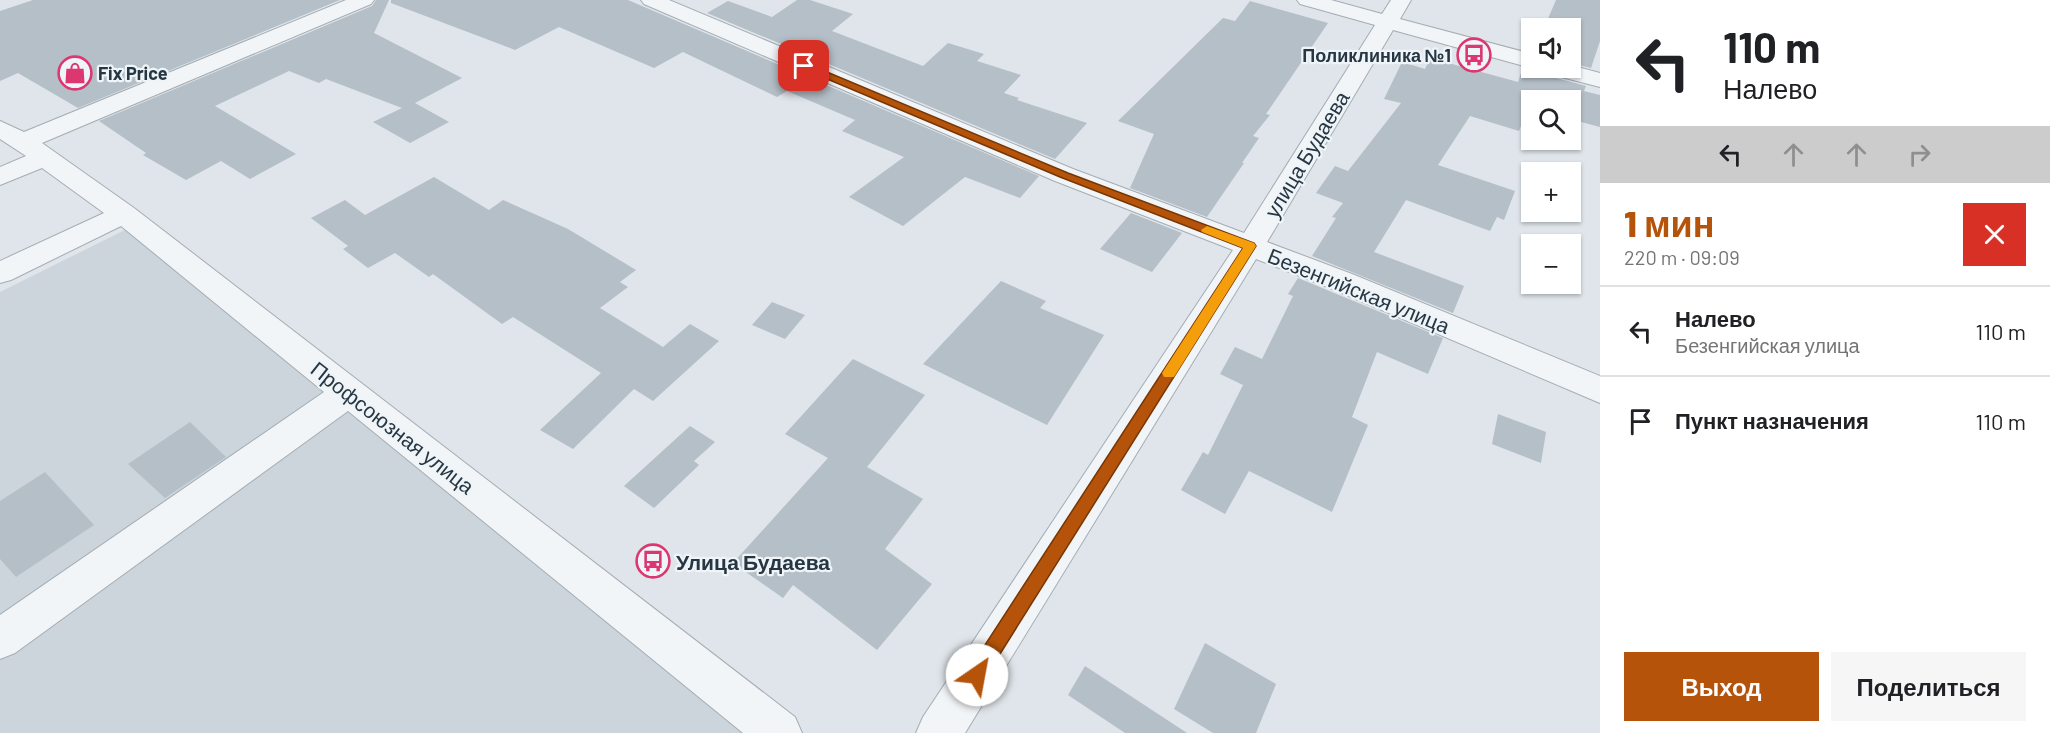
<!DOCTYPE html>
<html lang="ru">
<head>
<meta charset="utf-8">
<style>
  :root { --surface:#fff; --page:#f6f6f6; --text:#202124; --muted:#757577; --line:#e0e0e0; --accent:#b45309 }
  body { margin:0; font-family:Barlow,sans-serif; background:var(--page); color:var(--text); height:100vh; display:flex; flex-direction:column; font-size:22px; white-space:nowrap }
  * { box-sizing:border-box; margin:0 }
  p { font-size:20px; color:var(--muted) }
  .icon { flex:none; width:33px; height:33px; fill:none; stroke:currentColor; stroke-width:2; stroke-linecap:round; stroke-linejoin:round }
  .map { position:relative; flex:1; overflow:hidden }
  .details { display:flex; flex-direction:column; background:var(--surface); width:450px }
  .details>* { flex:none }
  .banner { background:#fff; color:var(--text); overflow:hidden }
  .controls { position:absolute; left:1521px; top:18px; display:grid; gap:12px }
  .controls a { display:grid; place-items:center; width:60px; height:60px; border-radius:0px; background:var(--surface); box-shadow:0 2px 4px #0004; font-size:30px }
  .pin { position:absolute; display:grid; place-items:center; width:51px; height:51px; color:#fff; margin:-26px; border-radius:12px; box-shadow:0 3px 9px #0006 }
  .me { position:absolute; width:66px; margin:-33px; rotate:33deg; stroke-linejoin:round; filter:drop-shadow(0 0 4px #0008) }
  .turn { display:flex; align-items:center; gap:21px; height:126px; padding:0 24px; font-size:27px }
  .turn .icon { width:78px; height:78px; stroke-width:2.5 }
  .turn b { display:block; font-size:42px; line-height:51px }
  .lanes { display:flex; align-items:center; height:57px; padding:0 24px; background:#0003; justify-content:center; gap:30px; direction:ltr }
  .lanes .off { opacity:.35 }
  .round { display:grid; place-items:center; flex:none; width:63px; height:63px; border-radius:0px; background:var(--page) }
  .overview { display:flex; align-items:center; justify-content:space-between; height:102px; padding:0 24px }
  h1 { font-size:36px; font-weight:800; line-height:45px; color:var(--accent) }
  .cta { display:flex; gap:12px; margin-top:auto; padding:12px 24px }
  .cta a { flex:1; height:69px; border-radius:0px; background:var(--accent); color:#fff; font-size:24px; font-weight:800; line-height:69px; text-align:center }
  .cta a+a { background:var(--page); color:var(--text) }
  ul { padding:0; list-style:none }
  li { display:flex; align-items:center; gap:18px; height:90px; padding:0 24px; border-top:2px solid var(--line) }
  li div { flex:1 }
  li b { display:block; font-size:22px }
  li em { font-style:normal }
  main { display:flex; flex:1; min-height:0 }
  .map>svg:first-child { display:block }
</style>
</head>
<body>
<main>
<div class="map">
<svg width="1600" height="733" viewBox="0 0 1600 733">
  <rect width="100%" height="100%" fill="#dfe5ea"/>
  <path fill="#ccd5dc" d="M137 224 779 733H0V292Z"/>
  <g fill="#b5bfc7">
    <path d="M33 0H340L78 108 18 73 0 81V11Z"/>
    <path d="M376 0H389L374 33 462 78 415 103 449 122 410 143 373 122 402 108 326 79 319 83 289 71 215 106 296 154 250 179 221 161 186 180 143 155 146 153 99 121 372 6Z"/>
    <path d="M391 0H628L1039 176 1020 198 965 177 903 226 849 197 904 157 842 131 855 120 787 91 777 97 683 52 654 68 559 27 515 50 391 3Z"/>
    <path d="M797 0H810L853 14 832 31 923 66 948 43 984 54 977 61 1021 75 1004 93 1019 98 1017 100 1087 123 1055 159 707 13 728 1 772 17Z"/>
    <path d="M1556 0H1600V41L1591 68 1570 63V28H1544Z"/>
    <path d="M1250 1 1328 23 1266 114 1270 115 1253 136 1259 138 1242 163H1244L1207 217 1130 188 1154 134 1118 121 1223 18 1235 21Z"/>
    <path d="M1430 58 1518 82 1522 70 1527 72 1528 69 1540 68 1545 75 1586 86 1584 91 1600 95V127L1570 119V100H1532V109L1528 108 1519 131 1470 116 1438 165 1515 191 1504 220 1497 217 1490 231 1406 200 1374 252 1464 286 1453 313 1312 256 1336 218 1332 217 1343 203 1316 193 1335 166 1348 171 1401 103 1384 99 1402 62 1425 69Z"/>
    <path d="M434 177 489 210 503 200 568 229 636 270 620 282 628 287 600 308 663 347 690 324 719 341 653 401 634 389 573 449 540 430 601 373 513 317 502 324 433 274 429 277 395 253 368 268 343 249 348 246 311 218 345 200 365 215Z"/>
    <path d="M1131 213 1182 233 1152 272 1100 249Z"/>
    <path d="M1298 278 1443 338 1428 374 1377 352 1352 417 1368 425 1332 512 1249 471 1225 514 1181 490 1203 452 1208 455 1243 385 1220 374 1235 347 1262 359 1293 296 1288 294Z"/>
    <path d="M1001 281 1046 301 1040 308 1104 335 1047 425 923 364Z"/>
    <path d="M772 302 805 315 785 339 752 325Z"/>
    <path d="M853 359 925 395 867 467 923 499 885 549 932 584 877 650 793 585 783 598 733 563 828 458 785 434Z"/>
    <path d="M1498 414 1546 432 1541 463 1492 444Z"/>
    <path d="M190 422 226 457 165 498 128 464Z"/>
    <path d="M690 426 715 442 694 461 699 465 654 508 624 486Z"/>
    <path d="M45 472 94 525 16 577 0 559V501Z"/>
    <path d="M1205 643 1276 684 1256 733H1213L1174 709Z"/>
    <path d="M1085 666 1187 733H1125L1068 695Z"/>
  </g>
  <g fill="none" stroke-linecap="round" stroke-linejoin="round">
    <defs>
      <g id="minor">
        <path d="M346 0H374L371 4 42 143 134 208 795 717 802 733H743L348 411 15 653 0 659V615L324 392 121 226 11 280 0 283V261L104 213 42 168 0 185V167L26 156 0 139V121L24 132Z"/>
        <path d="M641 0H669L1073 169 1244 233 1375 25 1300 4 1297 0H1331L1382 14 1391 0H1411L1400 19 1532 54V68H1533L1524 66 1393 30 1267 242 1352 274 1600 376V403L1330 288 1256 259 965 733H916L923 717 1233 250 1055 181 644 4Z"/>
        <path d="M1570 65 1600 73V87L1546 73 1542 68H1570Z"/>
      </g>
    </defs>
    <use href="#minor" stroke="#a4adb4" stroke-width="2"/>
    <use href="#minor" fill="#f2f5f7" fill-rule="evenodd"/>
  </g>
  <path fill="#b45309" stroke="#753606" stroke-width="1.5" d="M801 64H808L1068 173 1254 243 1256 246 983 681 977 683 970 681 968 675 970 668 1243 248 1060 177 801 68Z"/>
  <path fill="#f59e0b" d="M1207 226 1254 243 1256 246 1174 377H1164L1162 373 1164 370 1243 248 1202 232 1201 230Z"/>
  <defs>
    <symbol id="bus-ring" viewBox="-11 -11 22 22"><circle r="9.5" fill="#eef4f7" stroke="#dc3771" stroke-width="1.5"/><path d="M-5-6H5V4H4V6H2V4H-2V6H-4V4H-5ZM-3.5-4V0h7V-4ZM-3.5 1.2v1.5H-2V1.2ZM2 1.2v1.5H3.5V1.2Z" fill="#dc3771"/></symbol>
    <symbol id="shop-ring" viewBox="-11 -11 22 22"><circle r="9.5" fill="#eef4f7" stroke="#dc3771" stroke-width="1.5"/><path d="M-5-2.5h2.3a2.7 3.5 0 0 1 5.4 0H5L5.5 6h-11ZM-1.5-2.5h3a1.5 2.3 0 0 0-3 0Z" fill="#dc3771"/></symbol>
  </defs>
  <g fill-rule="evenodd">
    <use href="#bus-ring" x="1455" y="36" width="38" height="38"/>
    <use href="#shop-ring" x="56" y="54" width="38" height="38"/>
    <use href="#bus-ring" x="634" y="542" width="38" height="38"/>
  </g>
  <g text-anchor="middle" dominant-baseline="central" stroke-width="4.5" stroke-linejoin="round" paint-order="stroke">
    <g font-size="18" font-weight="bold" fill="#263642" stroke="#eef4f7" text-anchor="end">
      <text x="1451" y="55">Поликлиника №1</text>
      <text x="98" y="73" text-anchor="start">Fix Price</text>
    </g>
    <g font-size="21" fill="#263642" stroke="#eef4f7">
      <text transform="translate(1306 154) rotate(-59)">улица Будаева</text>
      <text transform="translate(1359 290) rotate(22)">Безенгийская улица</text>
      <text transform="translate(393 427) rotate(38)">Профсоюзная улица</text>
    </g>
    <g font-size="21" font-weight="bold" fill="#263642" stroke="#eef4f7" text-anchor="start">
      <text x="676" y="561">Улица Будаева</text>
    </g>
  </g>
</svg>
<div class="controls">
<a><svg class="icon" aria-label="sound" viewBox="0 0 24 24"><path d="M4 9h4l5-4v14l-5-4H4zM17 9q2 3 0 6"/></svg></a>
<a><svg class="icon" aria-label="search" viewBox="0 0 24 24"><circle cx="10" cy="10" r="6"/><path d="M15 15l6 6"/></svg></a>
<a>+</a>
<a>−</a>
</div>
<div class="pin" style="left:804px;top:66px;background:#d93025"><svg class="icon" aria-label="arrive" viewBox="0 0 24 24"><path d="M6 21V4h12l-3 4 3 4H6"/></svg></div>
<svg class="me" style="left:977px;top:675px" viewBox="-20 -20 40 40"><circle r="19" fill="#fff"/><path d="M0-13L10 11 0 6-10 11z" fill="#b45309"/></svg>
</div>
<section class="details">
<div class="banner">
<div class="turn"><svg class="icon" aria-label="left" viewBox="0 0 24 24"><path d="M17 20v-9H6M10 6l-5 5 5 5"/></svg><div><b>110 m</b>Налево</div></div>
<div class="lanes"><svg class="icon" aria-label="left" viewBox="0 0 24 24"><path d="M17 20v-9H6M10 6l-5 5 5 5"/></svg><svg class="icon off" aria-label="ahead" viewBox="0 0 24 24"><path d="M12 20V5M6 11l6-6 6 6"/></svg><svg class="icon off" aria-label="ahead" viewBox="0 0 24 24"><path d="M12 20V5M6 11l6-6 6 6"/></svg><svg class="icon off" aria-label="right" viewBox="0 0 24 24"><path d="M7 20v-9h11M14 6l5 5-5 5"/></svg></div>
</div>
<div class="overview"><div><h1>1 мин</h1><p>220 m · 09:09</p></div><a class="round" style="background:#d93025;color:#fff"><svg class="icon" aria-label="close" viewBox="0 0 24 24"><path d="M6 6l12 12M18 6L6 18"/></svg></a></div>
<ul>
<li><svg class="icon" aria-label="left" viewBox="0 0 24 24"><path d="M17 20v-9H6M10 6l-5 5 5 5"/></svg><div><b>Налево</b><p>Безенгийская улица</p></div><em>110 m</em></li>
<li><svg class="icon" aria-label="arrive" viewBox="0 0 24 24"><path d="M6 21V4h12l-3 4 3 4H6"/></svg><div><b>Пункт назначения</b></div><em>110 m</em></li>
</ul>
<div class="cta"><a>Выход</a><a>Поделиться</a></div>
</section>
</main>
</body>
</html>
